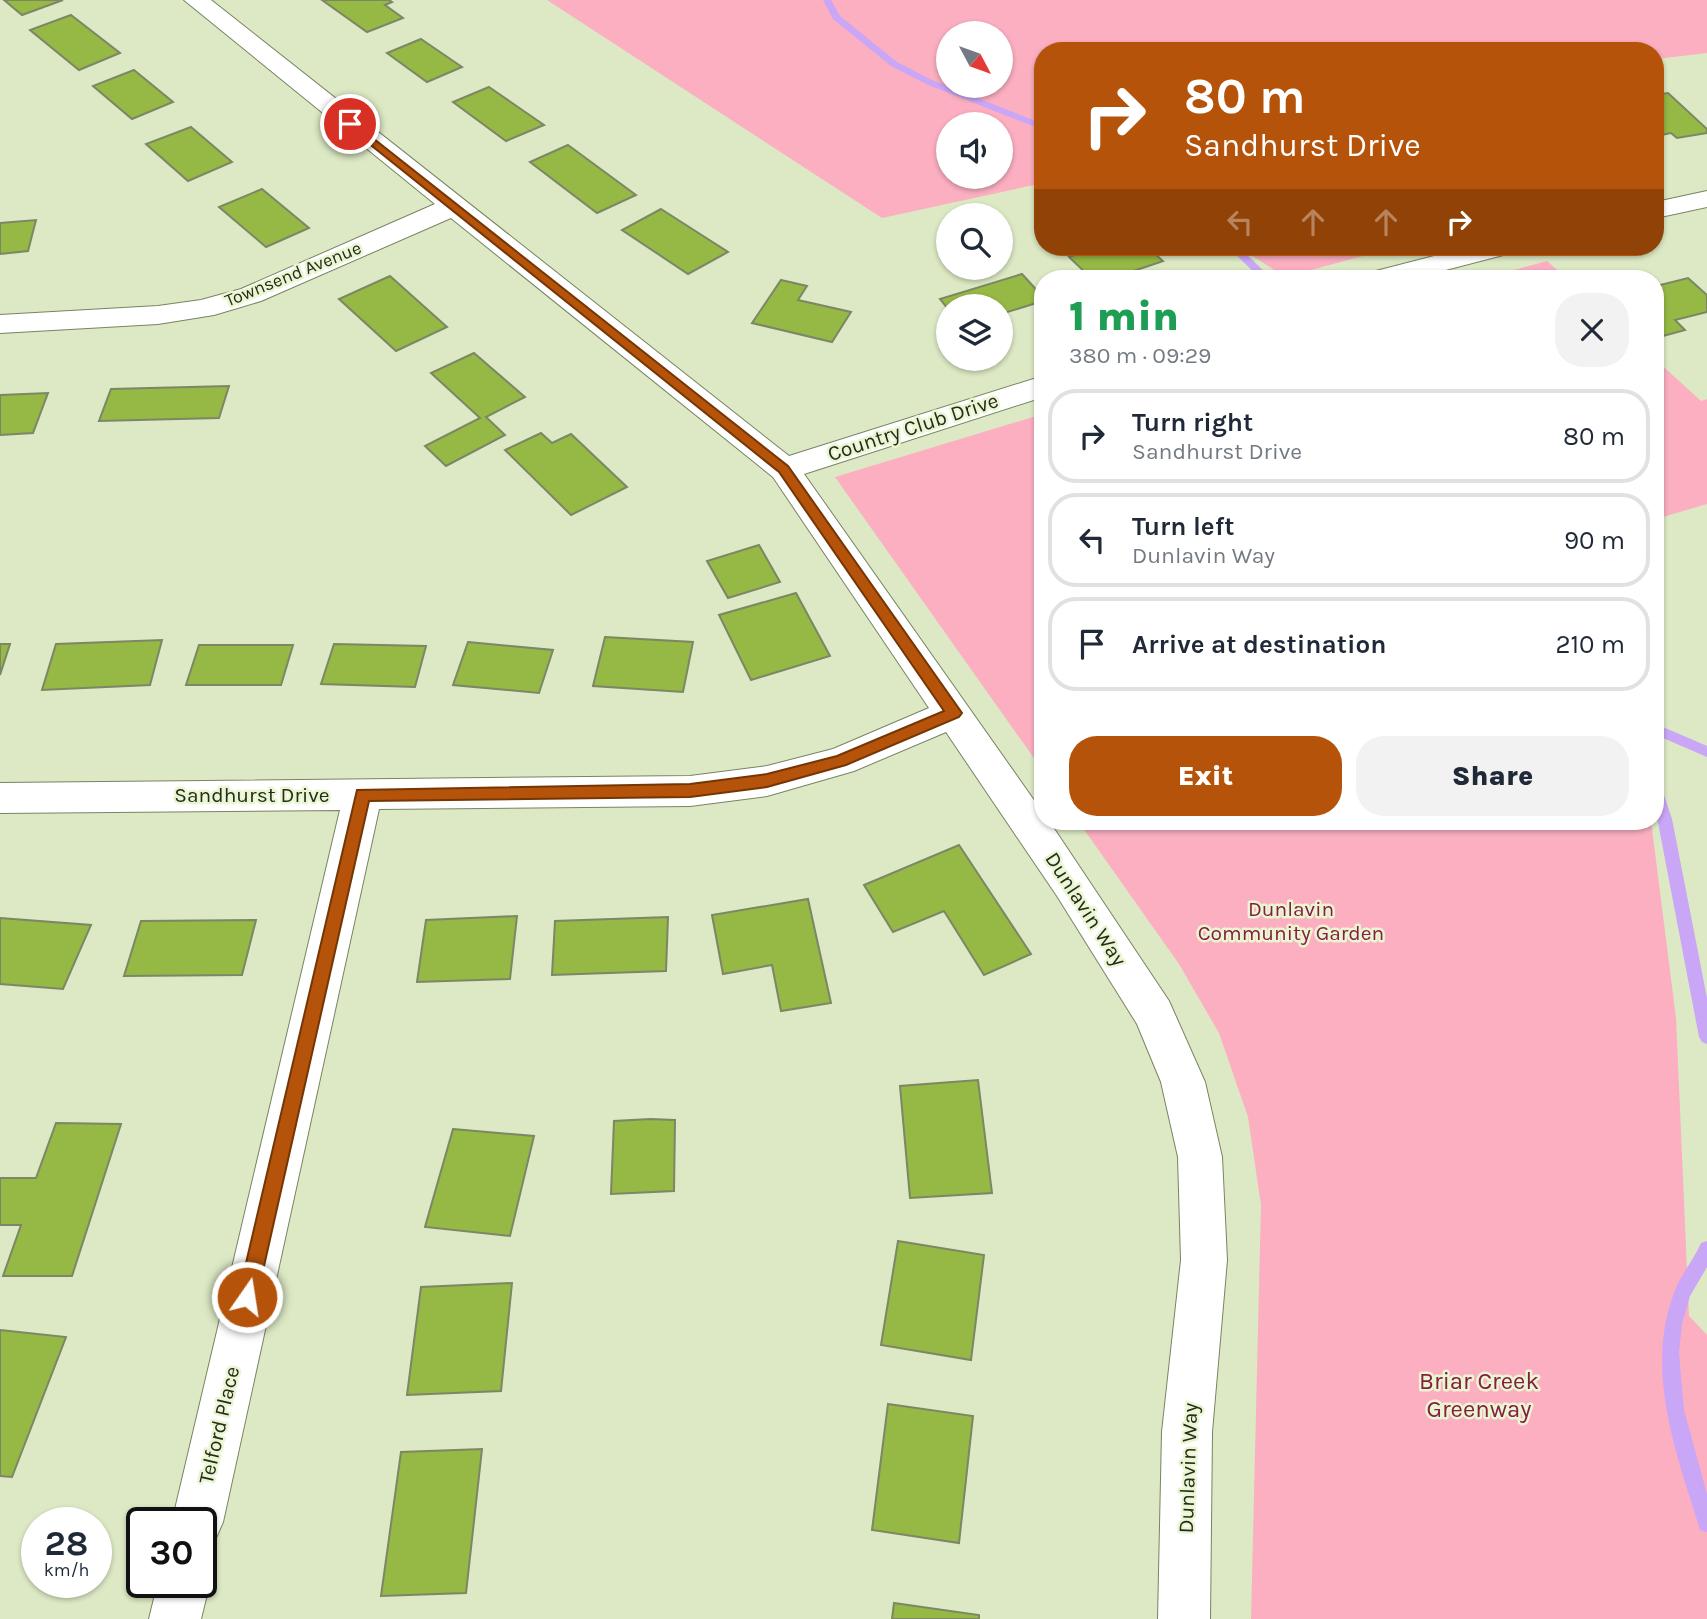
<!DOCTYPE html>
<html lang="en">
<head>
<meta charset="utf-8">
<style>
  :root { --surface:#fff; --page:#f2f2f3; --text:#1f2937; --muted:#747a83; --line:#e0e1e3; --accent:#b45309 }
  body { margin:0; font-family:Karla,sans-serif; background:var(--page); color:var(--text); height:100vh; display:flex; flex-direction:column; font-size:26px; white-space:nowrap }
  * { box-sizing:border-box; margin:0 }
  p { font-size:23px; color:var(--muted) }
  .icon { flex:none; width:38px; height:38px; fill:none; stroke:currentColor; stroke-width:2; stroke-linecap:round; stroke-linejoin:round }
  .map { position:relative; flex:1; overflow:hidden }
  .panel { position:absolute; left:1034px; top:270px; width:630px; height:560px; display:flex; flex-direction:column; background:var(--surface); border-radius:28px; box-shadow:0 2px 5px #0004 }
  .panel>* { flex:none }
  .hud { position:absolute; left:1034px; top:42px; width:630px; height:214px; border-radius:28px; box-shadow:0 2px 5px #0004; background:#b45309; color:#fff; overflow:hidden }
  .needle { width:46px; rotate:131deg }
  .tools { position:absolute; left:936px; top:21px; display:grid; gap:14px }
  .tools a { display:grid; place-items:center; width:77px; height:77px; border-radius:50%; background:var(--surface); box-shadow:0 2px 5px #0004; font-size:35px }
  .speed { position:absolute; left:21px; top:1507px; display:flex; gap:14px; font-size:35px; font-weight:700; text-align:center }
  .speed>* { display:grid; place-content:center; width:91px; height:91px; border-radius:50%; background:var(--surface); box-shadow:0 2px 5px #0004; line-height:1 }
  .speed small { font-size:18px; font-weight:400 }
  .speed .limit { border:4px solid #111; border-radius:10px; background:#fff; color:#111 }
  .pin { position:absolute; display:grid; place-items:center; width:60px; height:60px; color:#fff; margin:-30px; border:4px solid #fff; border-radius:50%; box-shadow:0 2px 7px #0007 }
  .me { position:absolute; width:77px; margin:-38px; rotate:13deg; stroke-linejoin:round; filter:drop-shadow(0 0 5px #0008) }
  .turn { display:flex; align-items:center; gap:24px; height:147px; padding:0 35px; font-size:32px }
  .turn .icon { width:91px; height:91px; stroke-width:2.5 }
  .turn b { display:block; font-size:49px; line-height:60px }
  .lanes { display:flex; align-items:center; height:66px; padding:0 35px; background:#0003; justify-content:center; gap:35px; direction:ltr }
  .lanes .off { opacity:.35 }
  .round { display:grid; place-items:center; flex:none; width:74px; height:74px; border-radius:28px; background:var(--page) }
  .head { display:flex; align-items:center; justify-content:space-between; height:119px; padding:0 35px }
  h1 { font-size:42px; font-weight:800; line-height:52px; color:#1e9e55 }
  .button { display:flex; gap:14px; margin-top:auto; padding:14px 35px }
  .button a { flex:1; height:80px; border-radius:28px; background:var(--accent); color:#fff; font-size:28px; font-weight:800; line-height:80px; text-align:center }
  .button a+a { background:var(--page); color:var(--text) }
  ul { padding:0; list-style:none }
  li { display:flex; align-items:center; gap:21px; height:94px; margin:0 14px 10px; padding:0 21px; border:4px solid var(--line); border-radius:28px }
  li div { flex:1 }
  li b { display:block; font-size:26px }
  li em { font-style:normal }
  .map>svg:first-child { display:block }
</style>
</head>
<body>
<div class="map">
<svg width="1707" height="1619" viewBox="0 0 1707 1619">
  <rect width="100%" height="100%" fill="#dce9c4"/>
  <g fill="#fbafc1" fill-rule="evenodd">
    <path d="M547 0H1707V53L1656 59V51H1043V183L882 218ZM1001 33V86H948V33ZM1001 124V177H948V124Z"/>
    <path d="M1239 247H1396L1285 277Z"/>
    <path d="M1547 261 1566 278H1484Z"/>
    <path d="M1656 360 1701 401 1707 399V504L1656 519Z"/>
    <path d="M1043 414V771L835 477Z"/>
    <path d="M1078 821H1651L1676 1018 1689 1316 1707 1335V1619H1251L1261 1205 1248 1117 1219 1033 1179 964Z"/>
  </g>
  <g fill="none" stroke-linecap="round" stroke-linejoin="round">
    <g fill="#caa6f7" fill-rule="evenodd">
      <path d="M823 0H831L840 16 897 62 932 80 1043 124V130L926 84 891 66 833 19Z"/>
      <path d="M1228 247H1239L1271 278H1260Z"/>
      <path d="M1656 724 1707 746V757L1656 735Z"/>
      <path d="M1656 786 1661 788 1663 792 1672 819 1707 998V1044L1702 1042 1699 1037 1656 812Z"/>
      <path d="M1707 1241V1267L1690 1296 1682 1324 1679 1353 1684 1410 1707 1494V1532L1700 1530 1698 1523C1675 1450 1646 1371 1673 1296 1679 1277 1693 1261 1701 1243Z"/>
    </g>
  </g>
  <g fill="#96b845" stroke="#7b8765" stroke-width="2">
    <path d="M4 0H63L22 15Z"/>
    <path d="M322 0H389L392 2 385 5 403 18 367 32Z"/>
    <path d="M71 15 120 53 79 70 30 30Z"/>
    <path d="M421 39 462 67 427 82 387 53Z"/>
    <path d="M134 70 173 102 132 119 93 86Z"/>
    <path d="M489 87 544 125 506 141 453 102Z"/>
    <path d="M1668 93 1707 129V133L1677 138 1671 133 1656 136V95Z"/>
    <path d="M191 127 232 162 188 181 146 144Z"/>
    <path d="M568 145 636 195 597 213 530 162Z"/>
    <path d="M262 189 309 228 266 247 219 207Z"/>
    <path d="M661 209 728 252 688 274 622 230Z"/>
    <path d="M36 220 28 251 0 254V223Z"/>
    <path d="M1098 247H1147L1163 261 1113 278H1091L1069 257Z"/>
    <path d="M1022 274 1043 297V301L1001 314V306H948V309L940 299Z"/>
    <path d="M390 276 447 327 396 351 339 299Z"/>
    <path d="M1688 278 1707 295V312L1675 320 1685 330 1656 338V286Z"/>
    <path d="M781 280 807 286 798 300 851 312 832 342 752 323Z"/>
    <path d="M474 353 525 397 486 417 505 435 446 466 425 446 480 418 431 373Z"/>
    <path d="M229 386 219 418 99 421 111 389Z"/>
    <path d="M48 393 33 433 0 435V395Z"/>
    <path d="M541 433 552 443 571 434 627 487 571 515 505 450Z"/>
    <path d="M759 545 780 582 728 598 707 561Z"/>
    <path d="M796 593 830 656 751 680 719 615Z"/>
    <path d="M605 637 693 642 683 692 593 686Z"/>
    <path d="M162 640 150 685 42 690 56 644Z"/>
    <path d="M468 642 553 650 539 693 453 685Z"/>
    <path d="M0 644H10L0 675Z"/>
    <path d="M334 644 426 646 415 687 321 684Z"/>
    <path d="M199 645H293L281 685H186Z"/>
    <path d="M959 845 1031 954 984 975 944 911 893 932 864 885Z"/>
    <path d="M808 899 831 1003 781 1011 772 965 723 974 712 915Z"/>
    <path d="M517 916 510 979 417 982 426 920Z"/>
    <path d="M668 917 666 971 552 975 555 921Z"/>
    <path d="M0 918 91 925 63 989 0 984Z"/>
    <path d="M256 920 242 975 124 976 141 921Z"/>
    <path d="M978 1080 992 1193 910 1198 900 1086Z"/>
    <path d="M650 1119 675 1120 674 1191 611 1194 614 1121Z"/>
    <path d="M56 1123 121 1124 72 1276H3L21 1225H0V1178H36Z"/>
    <path d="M453 1129 534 1136 510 1236 425 1227Z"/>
    <path d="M898 1241 984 1255 971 1360 881 1345Z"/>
    <path d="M512 1283 501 1391 407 1395 421 1287Z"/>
    <path d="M0 1330 66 1337 12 1477 0 1476Z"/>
    <path d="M888 1404 973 1416 959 1543 872 1530Z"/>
    <path d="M482 1449 466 1593 381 1596 401 1452Z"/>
    <path d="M894 1603 979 1615V1619H892Z"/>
  </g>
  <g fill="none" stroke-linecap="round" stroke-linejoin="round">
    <defs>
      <g id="minor">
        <path d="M184 0H211L789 456 1043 376V397L804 474 1043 813V821H1049L1169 1001 1205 1082 1222 1157 1227 1260 1212 1432 1210 1619H1158L1162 1432 1181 1260 1178 1157 1161 1082 1137 1024 1057 896 946 732 854 771 767 796 690 806 379 809 223 1522 215 1540 201 1546V1522H172L340 810 0 813V783L690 776 767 766 833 749 929 708 773 477 451 218 261 301 214 315 158 324 0 333V315L158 306 201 300 241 289 435 204Z"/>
        <path d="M1707 191V207L1656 218V202Z"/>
        <path d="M1469 247H1515L1511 253 1415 278H1367L1372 272Z"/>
        <path d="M201 1563 210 1582 201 1619H149L158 1582H201Z"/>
      </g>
    </defs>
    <use href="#minor" stroke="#788463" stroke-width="2"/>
    <use href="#minor" fill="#fff" fill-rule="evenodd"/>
  </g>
  <path fill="#b45309" stroke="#753606" stroke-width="2" d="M350 120 788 466 962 713 959 717 846 765 767 787 690 797 369 801 257 1297 254 1304 247 1307 241 1304 238 1297 357 790 690 784 767 774 837 756 944 711 779 472 347 126 345 124Z"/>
  <g text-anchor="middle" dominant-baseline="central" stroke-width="5" stroke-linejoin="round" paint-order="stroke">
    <g font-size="18" fill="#262b1d" stroke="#e9f6d1">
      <text transform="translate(293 274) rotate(-22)">Townsend Avenue</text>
    </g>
    <g font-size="21" fill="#262b1d" stroke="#e9f6d1">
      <text transform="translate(913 427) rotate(-18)">Country Club Drive</text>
      <text x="252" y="795">Sandhurst Drive</text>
      <text transform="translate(1086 909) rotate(57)">Dunlavin Way</text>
      <text transform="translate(219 1425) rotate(-77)">Telford Place</text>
      <text transform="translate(1188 1468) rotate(-88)">Dunlavin Way</text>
    </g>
    <g font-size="21" fill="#861d43" stroke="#e9f6d1">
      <text x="1291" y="909">Dunlavin<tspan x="1291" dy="24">Community Garden</tspan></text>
    </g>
    <g font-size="24" fill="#861d43" stroke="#e9f6d1">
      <text x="1479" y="1381">Briar Creek<tspan x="1479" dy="28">Greenway</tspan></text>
    </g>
  </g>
</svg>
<div class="tools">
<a><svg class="needle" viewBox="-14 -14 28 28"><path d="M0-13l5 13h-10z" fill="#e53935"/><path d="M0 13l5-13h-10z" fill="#747a83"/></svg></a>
<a><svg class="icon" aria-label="sound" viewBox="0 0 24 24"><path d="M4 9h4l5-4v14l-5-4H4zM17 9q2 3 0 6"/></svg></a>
<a><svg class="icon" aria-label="search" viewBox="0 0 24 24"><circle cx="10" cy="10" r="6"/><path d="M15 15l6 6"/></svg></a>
<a><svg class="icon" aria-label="layers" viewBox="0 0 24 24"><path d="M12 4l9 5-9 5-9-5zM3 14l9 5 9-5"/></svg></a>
</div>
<div class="speed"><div>28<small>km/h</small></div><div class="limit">30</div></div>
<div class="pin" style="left:350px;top:124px;background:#d93025"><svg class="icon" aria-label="arrive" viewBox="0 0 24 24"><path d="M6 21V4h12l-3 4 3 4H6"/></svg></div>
<svg class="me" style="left:247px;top:1297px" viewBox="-20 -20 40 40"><circle r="17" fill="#b45309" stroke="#fff" stroke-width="3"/><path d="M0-11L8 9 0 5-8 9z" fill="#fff"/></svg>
<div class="hud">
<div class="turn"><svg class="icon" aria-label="right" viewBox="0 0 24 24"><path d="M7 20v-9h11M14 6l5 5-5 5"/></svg><div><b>80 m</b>Sandhurst Drive</div></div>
<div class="lanes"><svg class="icon off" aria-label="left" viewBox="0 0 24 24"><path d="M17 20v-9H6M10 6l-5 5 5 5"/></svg><svg class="icon off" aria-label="ahead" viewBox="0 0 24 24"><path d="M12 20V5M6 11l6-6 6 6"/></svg><svg class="icon off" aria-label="ahead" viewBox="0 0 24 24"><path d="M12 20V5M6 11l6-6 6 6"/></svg><svg class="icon" aria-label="right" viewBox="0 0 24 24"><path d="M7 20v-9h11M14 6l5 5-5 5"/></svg></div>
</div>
<section class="panel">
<div class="head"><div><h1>1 min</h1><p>380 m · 09:29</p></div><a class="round"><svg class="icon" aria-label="close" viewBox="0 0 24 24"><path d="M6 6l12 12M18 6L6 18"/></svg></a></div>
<ul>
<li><svg class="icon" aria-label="right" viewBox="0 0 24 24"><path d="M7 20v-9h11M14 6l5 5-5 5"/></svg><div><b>Turn right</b><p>Sandhurst Drive</p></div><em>80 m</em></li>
<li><svg class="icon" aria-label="left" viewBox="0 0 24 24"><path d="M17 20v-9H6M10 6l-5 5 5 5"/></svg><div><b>Turn left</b><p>Dunlavin Way</p></div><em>90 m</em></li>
<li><svg class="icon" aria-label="arrive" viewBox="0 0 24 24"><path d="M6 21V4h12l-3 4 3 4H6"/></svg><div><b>Arrive at destination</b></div><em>210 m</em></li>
</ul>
<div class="button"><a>Exit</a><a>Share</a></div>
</section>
</div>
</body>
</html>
